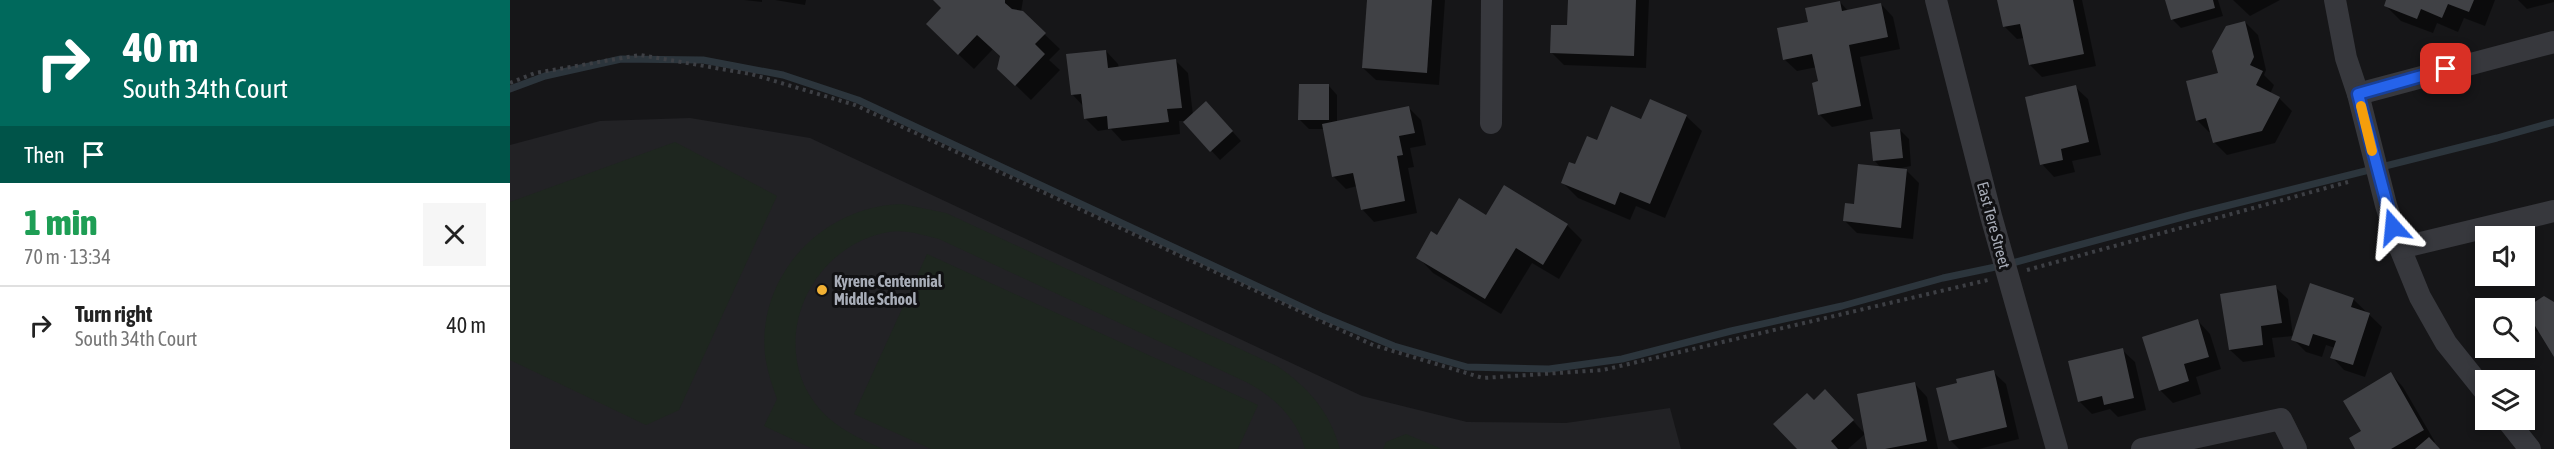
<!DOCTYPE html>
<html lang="en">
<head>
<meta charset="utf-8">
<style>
  :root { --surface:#fff; --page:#f6f6f6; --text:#222; --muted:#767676; --line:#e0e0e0 }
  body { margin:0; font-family:"Asap Condensed",sans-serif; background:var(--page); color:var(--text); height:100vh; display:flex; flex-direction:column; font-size:22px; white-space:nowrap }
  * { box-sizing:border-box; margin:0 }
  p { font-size:20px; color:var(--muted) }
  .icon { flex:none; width:33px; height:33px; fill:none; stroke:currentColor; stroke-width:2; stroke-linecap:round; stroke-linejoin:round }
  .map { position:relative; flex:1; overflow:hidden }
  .details { display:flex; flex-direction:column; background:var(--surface); width:510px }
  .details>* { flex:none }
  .hud { background:#00695c; color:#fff; overflow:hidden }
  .fabs { position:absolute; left:1965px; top:226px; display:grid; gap:12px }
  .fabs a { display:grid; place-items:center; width:60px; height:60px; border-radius:0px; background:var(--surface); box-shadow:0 3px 9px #0003; font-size:30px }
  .pin { position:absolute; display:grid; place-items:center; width:51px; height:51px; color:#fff; margin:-26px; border-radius:12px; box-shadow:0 3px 9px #0006 }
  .me { position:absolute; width:66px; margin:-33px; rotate:342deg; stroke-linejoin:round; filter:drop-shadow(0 0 4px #0008) }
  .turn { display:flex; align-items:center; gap:21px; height:126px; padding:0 24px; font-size:27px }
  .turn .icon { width:78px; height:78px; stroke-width:2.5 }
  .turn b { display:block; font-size:42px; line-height:51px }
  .then { display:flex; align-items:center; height:57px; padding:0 24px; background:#0003; gap:12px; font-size:22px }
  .round { display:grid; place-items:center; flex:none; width:63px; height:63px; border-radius:0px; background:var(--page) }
  .summary { display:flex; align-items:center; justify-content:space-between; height:102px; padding:0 24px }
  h1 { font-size:36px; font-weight:800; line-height:45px; color:#1e9e55 }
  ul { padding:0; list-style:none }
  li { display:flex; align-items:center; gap:18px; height:78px; padding:0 24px; border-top:2px solid var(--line) }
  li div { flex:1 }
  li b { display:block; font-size:22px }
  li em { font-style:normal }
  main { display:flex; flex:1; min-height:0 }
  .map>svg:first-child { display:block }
</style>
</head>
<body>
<main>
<section class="details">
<div class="hud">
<div class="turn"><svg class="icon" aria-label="right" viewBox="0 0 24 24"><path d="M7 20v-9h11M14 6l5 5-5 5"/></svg><div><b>40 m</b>South 34th Court</div></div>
<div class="then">Then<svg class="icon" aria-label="arrive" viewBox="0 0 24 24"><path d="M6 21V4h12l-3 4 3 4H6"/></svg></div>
</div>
<div class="summary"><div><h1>1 min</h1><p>70 m · 13:34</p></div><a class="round"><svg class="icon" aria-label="close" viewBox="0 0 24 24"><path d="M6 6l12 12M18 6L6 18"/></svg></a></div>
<ul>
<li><svg class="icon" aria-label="right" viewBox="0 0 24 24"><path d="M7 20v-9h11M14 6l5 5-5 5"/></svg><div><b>Turn right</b><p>South 34th Court</p></div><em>40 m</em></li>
</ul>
</section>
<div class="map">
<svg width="2044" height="449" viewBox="0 0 2044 449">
  <rect width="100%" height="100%" fill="#161618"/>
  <path fill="#222225" d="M180 118 300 138 852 396 957 422 1056 423 1160 408 1171 449H0V145L90 121Z"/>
  <g fill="#1e261f">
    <path d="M165 142 267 196 169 410 136 425 0 360V202Z"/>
    <path d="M392 204 436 213 767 366C798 387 820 412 830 449H795C787 418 763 396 736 382L429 239C413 235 395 229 379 232 292 247 251 360 321 420 337 433 355 441 373 449H303L254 426 267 399C262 385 257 370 255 355 247 275 313 206 392 204Z"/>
    <path d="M417 254 748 405 728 449H421L344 414Z"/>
    <path d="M896 434 932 449H873L876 442Z"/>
  </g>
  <g fill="#0007">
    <path d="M234 0H252V2Z"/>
    <path d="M265 0H296L295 5Z"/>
    <path d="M425 0H513L511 12 550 49 539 60 550 70 521 100 489 69 491 56 483 49 464 69 433 40V8Z"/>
    <path d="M858 0H935L929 85 866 80 853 68Z"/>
    <path d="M1059 0H1139L1136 68 1054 65 1041 52 1058 27Z"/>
    <path d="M1489 0H1572L1586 66 1532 77 1520 65 1514 38 1507 39 1495 27Z"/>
    <path d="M1657 0H1708L1713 16 1671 28 1662 19Z"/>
    <path d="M1723 0H1770L1740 16Z"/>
    <path d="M1878 0H1985L1975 26 1954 18 1948 32 1927 23 1923 33 1891 21 1876 6Z"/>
    <path d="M2008 0H2044V2L2017 9Z"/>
    <path d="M1330 2 1338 11 1371 4 1383 17 1390 49 1350 57 1363 119 1322 127 1310 115V83L1307 67 1287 71 1274 59 1300 23Z"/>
    <path d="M1735 22 1748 35 1756 70 1754 75 1764 85 1760 94 1769 98 1782 111 1765 143 1717 155 1704 142 1702 132H1699L1687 120Z"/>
    <path d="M596 51 608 64 609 68 666 61 678 73 683 115 705 112 731 141 710 160 674 121H669L670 134 612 141 601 129 588 131 575 118 574 107 562 94Z"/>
    <path d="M819 86 827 95V122L899 108 911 120 916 145 900 148 904 167 898 168 907 213 864 222 852 209 847 186 836 189 823 176 814 129H799L790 120Z"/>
    <path d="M1565 87 1578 99 1591 155 1562 161 1565 172 1544 177 1532 164Z"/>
    <path d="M1176 116 1192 131 1155 218 1126 206 1120 220 1068 198 1052 182 1088 142 1132 120Z"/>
    <path d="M1390 130 1399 139 1401 166 1387 169 1396 170 1409 183 1403 239 1347 233 1335 221 1371 168 1364 160Z"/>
    <path d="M977 217 1057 225 1072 240 1049 279 1022 263 991 314 923 273 908 257 928 237Z"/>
    <path d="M1765 287 1778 299 1783 336 1762 338 1765 357 1733 362 1720 350Z"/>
    <path d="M1843 299 1872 327 1855 377 1834 370 1822 357 1825 348 1816 345 1812 357 1796 352 1783 339Z"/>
    <path d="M2044 304V354L2029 330 2027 332 2018 323Z"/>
    <path d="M1688 321 1700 334 1711 369 1686 377 1691 394 1663 403 1650 390Z"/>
    <path d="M1612 350 1625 362 1636 410 1608 417 1600 409 1582 414 1569 401Z"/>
    <path d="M1483 372 1496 384 1509 439 1469 449H1449L1440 440Z"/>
    <path d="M1881 374 1893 387 1925 442 1923 443 1929 449H1847Z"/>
    <path d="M1405 384 1417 397 1428 449H1359Z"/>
    <path d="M1328 404 1355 434 1338 449H1289Z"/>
  </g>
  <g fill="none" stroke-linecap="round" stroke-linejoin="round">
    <path stroke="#2c353c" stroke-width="7" d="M0 89 35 76 111 59 193 60 273 75 348 100 811 316 884 346 957 367 1039 369 1112 359 1221 331 1332 306 1433 278 1495 265 1680 215 1987 138 2044 122"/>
  </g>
  <g fill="#404145">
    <path d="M423 0H495V3L502 9 513 11 536 33 525 44 535 54 505 86 487 69 490 56 467 35 448 55 416 24 431 8Z"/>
    <path d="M857 0H922L917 73 852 68Z"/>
    <path d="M1058 0H1126L1124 56 1040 53 1041 25H1057Z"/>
    <path d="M1487 0H1563L1574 54 1519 65 1510 24 1493 27Z"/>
    <path d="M1655 0H1703L1705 8 1661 20Z"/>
    <path d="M1876 0H1964L1959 12 1938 4 1932 18 1911 9 1907 19 1874 6Z"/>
    <path d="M1330 1 1332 11 1371 3 1378 37 1339 45 1351 106 1308 115 1302 83 1308 81 1302 54 1273 60 1267 28 1298 22 1295 8Z"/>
    <path d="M1735 21 1744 57 1740 65 1753 71 1746 85 1770 97 1752 131 1703 143 1696 118 1686 121 1676 81 1708 73 1702 51 1716 26Z"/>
    <path d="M596 50 598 68 666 59 672 108 657 109 659 122 598 129 597 116 574 119 571 94 561 95 556 54Z"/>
    <path d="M789 84H819V120H788Z"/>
    <path d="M1566 85 1579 142 1551 149 1553 160 1530 165 1515 97Z"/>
    <path d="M1140 99 1177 115 1140 204 1110 192 1105 205 1051 183 1059 162 1065 164 1077 136 1087 140 1101 106 1131 119Z"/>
    <path d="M696 101 723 131 700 152 673 122Z"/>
    <path d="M899 106 905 133 889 136 893 155 887 156 895 201 851 210 843 173 822 177 812 124Z"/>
    <path d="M1390 129 1393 158 1363 161 1360 132Z"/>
    <path d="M1348 164 1397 169 1391 228 1333 221 1335 203 1344 204Z"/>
    <path d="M994 185 1058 224 1033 265 1006 248 975 299 906 258 921 231 927 235 949 198 976 215Z"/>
    <path d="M1800 283 1844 298 1841 307 1860 313 1843 365 1820 358 1826 341 1803 334 1799 346 1781 340Z"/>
    <path d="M1766 285 1772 323 1751 326 1753 345 1719 350 1710 294Z"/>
    <path d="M2034 296 2044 302V357L2022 321 2017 324 2014 321V309Z"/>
    <path d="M1688 319 1699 357 1674 364 1679 381 1649 391 1632 337Z"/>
    <path d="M1613 348 1624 398 1594 405 1592 396 1568 402 1558 361Z"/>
    <path d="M1484 370 1497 427 1439 441 1426 388 1447 383 1446 379Z"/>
    <path d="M1881 372 1914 430 1881 449H1845L1839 438 1851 431 1833 401Z"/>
    <path d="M1405 382 1417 441 1375 449H1357L1347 394Z"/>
    <path d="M1315 389 1344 420 1321 441 1328 449H1287L1263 424 1297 393 1304 400Z"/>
    <path d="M1919 437 1930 449H1905Z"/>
  </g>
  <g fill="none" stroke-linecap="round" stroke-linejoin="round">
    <g stroke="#3d3f44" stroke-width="4" stroke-dasharray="3 4.5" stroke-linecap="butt">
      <path d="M0 83 25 73 130 55 241 74 345 105 863 345 973 378 1093 370 1478 280"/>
      <path d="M1517 270 1838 182"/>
    </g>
    <g stroke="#37383d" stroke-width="22">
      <path d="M1426 0 1481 216 1547 449"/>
      <path d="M1825 0 1836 58 1848 94 1876 205 1890 248 1910 297 1936 343 1976 393"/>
      <path d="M1848 94 2044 42"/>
      <path d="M981 123 982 0"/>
      <path d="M1890 248 2044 211"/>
      <path d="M1997 420 2020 449"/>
      <path d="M1632 449 1771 419 1786 449"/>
    </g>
  </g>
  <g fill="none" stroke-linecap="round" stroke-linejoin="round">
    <defs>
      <path id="route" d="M1883 227 1848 94 1936 69"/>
    </defs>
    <use href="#route" stroke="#184099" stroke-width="15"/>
    <use href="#route" stroke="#2563eb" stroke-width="10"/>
    <path stroke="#f59e0b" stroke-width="10" d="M1851 106 1862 151"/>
  </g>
  <circle fill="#f2b134" stroke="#111113" stroke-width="2" cx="312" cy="290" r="6"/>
  <g text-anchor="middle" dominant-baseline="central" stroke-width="6" stroke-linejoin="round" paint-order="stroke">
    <g font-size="16" fill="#a8adb8" stroke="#111113">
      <text transform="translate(1484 225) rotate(75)">East Tere Street</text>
    </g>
    <g font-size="16" font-weight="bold" fill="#a8adb8" stroke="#111113" text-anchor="start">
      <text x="324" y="281">Kyrene Centennial<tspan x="324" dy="18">Middle School</tspan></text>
    </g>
  </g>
</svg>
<div class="fabs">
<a><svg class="icon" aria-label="sound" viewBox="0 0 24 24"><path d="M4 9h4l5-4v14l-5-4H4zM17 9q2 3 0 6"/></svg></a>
<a><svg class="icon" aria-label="search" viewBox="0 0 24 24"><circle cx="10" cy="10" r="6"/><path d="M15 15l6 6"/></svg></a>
<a><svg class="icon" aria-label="layers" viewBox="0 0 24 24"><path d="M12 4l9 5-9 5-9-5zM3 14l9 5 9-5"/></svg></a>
</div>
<div class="pin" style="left:1936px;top:69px;background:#d93025"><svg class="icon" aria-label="arrive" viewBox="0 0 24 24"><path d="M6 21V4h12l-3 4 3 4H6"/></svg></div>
<svg class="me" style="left:1883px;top:227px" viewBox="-20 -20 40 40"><path d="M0-17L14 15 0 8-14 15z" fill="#2563eb" stroke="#fff" stroke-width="4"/></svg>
</div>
</main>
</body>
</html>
